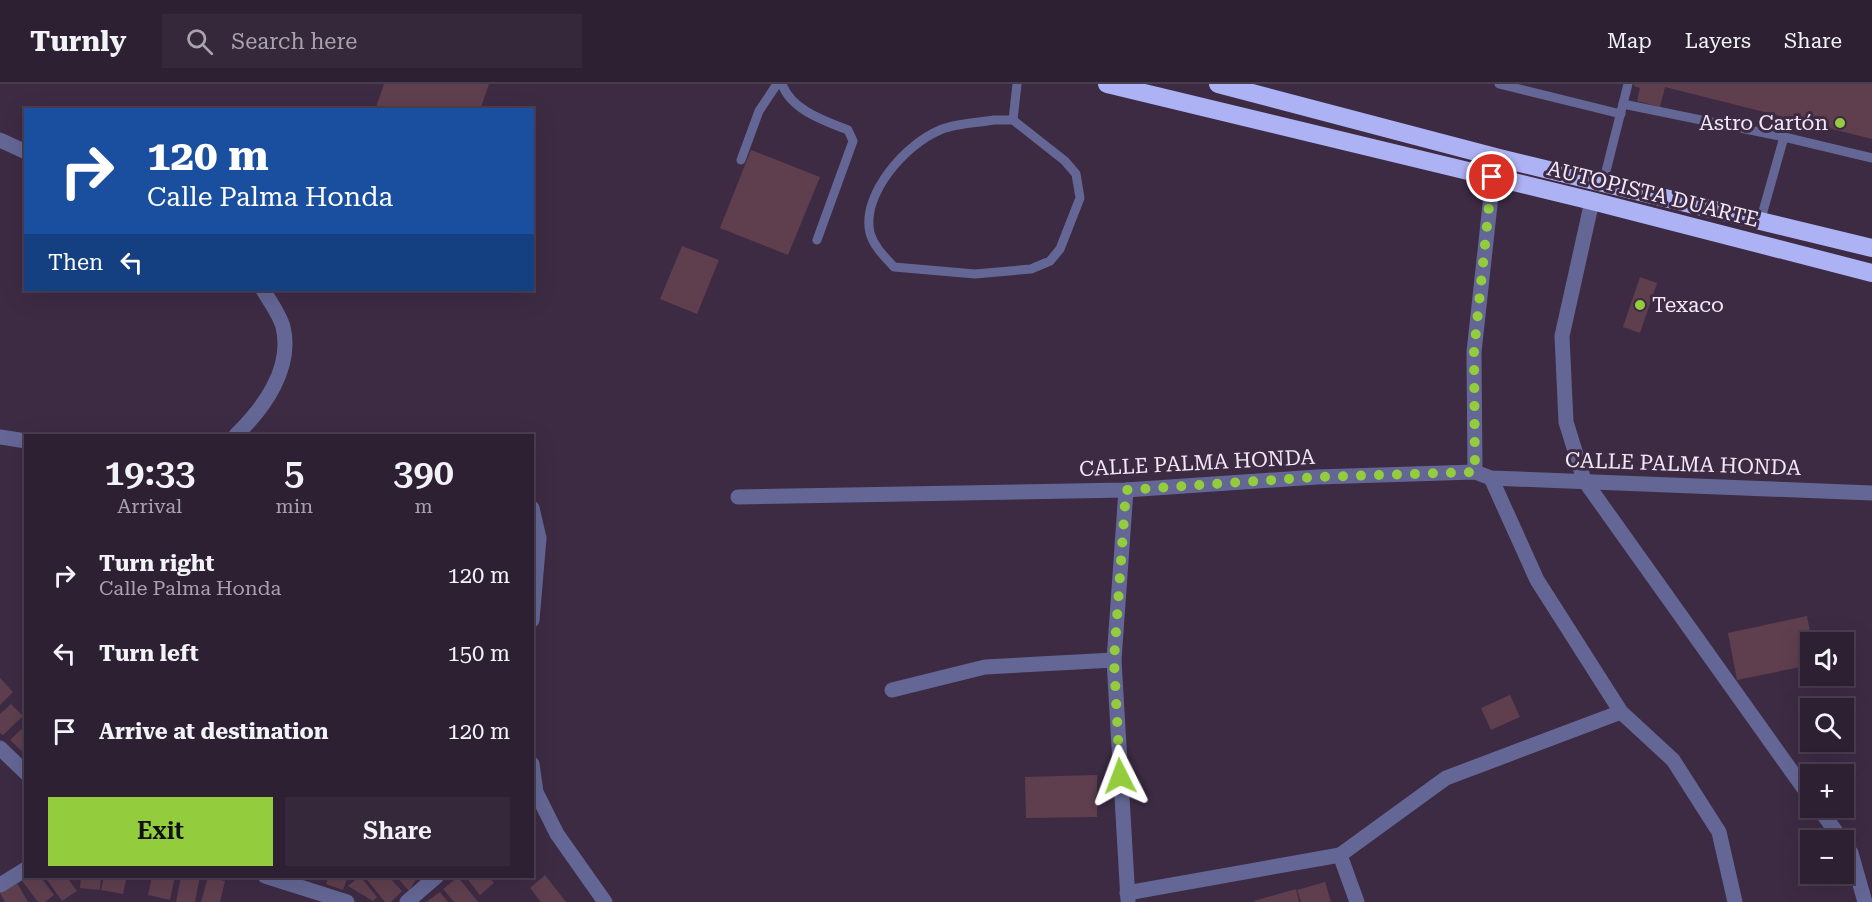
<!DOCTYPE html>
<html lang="en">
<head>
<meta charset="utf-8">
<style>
  :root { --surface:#2e2033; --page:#36283b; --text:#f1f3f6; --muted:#a7a3ac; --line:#493e4e; --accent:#93cc3d }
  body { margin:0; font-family:"Roboto Serif",serif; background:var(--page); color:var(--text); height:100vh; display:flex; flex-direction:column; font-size:22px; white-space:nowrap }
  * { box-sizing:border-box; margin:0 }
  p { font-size:20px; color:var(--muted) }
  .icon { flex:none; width:33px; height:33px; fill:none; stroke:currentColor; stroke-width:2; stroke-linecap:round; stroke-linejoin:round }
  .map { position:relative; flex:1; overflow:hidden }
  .drawer { position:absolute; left:24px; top:350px; width:510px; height:444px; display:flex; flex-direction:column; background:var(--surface); border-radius:0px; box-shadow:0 6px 24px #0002,0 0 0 2px var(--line) }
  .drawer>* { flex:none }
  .top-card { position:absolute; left:24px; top:24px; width:510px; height:183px; border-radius:0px; box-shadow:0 6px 24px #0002,0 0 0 2px var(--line); background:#1a4fa0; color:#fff; overflow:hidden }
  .buttons { position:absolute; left:1800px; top:548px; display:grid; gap:12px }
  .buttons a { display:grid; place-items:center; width:54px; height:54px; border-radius:0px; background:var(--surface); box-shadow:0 6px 24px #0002,0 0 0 2px var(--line); font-size:30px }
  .pin { position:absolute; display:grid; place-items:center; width:51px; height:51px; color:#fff; margin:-26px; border:3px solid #fff; border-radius:50%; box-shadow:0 2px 6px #0007 }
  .me { position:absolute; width:66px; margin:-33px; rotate:357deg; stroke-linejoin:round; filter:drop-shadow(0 0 4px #0008) }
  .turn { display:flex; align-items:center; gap:21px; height:126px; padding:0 24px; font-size:27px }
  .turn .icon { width:78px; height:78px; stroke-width:2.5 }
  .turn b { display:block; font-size:42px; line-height:51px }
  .then { display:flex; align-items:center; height:57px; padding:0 24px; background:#0003; gap:12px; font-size:22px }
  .eta { display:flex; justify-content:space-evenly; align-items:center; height:102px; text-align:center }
  .eta b { font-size:36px; font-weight:600; line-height:42px }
  .primary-button { display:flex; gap:12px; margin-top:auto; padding:12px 24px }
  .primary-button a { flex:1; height:69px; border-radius:0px; background:var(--accent); color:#111; font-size:24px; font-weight:600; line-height:69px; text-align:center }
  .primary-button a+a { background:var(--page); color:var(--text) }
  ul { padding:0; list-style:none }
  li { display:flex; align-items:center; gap:18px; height:78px; padding:0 24px }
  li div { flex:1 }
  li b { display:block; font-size:22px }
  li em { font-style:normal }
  header { display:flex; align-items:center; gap:36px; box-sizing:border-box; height:84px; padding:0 30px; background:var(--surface); border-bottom:2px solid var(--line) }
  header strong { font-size:28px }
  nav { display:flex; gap:33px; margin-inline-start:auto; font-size:21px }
  .search { width:420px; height:54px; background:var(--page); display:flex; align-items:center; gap:15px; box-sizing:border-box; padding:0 21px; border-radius:0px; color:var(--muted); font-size:22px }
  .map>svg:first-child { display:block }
</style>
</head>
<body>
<header>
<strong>Turnly</strong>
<div class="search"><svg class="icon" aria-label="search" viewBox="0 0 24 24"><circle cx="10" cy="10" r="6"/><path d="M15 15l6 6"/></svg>Search here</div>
<nav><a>Map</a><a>Layers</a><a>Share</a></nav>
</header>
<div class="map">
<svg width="1872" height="818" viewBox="0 0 1872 818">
  <rect width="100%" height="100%" fill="#3d2b44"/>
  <g fill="#5f3f4e">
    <path d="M384 0H489L480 26H375Z"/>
    <path d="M1634 0H1872V55L1665 3 1660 23 1637 17 1640 4 1634 2Z"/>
    <path d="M751 66 820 93 788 171 720 144Z"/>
    <path d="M682 162 719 176 697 230 660 215Z"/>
    <path d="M1640 193 1657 199 1640 249 1623 243Z"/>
    <path d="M1807 532 1812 558 1810 581 1737 596 1728 549Z"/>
    <path d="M0 594 13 608 0 621Z"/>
    <path d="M1510 611 1520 633 1491 646 1481 624Z"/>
    <path d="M11 620 23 632 3 651 0 649V630Z"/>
    <path d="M26 641V665L23 668 10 656Z"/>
    <path d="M1097 691V733L1026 734 1025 693Z"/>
    <path d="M545 791 566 818H541L530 804Z"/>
    <path d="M29 792H40L54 811 45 818H38L22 797Z"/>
    <path d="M53 792H66L77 807 62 817 47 796Z"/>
    <path d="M81 792H101L100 806 80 804Z"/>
    <path d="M104 792H127L123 810 101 806Z"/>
    <path d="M152 792H175L170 816 148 811Z"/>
    <path d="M181 792H200L195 818H176Z"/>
    <path d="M329 792H348L343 806 326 800Z"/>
    <path d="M360 792 377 813 373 817 348 802Z"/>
    <path d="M364 792H388L402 807 391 818H385Z"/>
    <path d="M396 792H418L409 807Z"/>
    <path d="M465 792H489L494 799 480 811Z"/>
    <path d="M208 793 225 797 220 818H201Z"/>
    <path d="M458 793 478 818H454L443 805Z"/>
    <path d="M1325 798 1331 818H1301L1297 806Z"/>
    <path d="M17 799 28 818H5L0 809Z"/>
    <path d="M1296 805 1299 818H1255L1254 817Z"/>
    <path d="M440 808 448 818H426Z"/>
  </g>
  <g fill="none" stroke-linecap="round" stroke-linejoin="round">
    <g stroke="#646795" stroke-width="9">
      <path d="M782 0C791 26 825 37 848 46L853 57 817 156"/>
      <path d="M1499 0 1621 30"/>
      <path d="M1623 20 1784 53"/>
      <path d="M994 36H1013L1065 77 1076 90 1080 114 1060 165 1050 177 1031 185 975 190 894 183C885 173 874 163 870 149 861 110 906 60 940 46 956 39 977 39 994 36Z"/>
      <path d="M1013 36 1017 0"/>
      <path d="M741 76 759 27 777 0"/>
      <path d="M1603 99 1628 0"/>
      <path d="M1760 138 1784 53 1872 74"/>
    </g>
    <g stroke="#646795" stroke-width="15">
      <path d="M0 56 26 68"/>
      <path d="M1592 117 1562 252 1566 338 1584 396 1810 713"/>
      <path d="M236 351C264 324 293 284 283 243 280 231 269 216 263 206"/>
      <path d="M0 353 26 357"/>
      <path d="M1475 388 1474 268 1493 93"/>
      <path d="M1491 394 1537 496 1621 628 1673 676 1719 748 1735 818"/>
      <path d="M1126 406 1114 576 1128 816"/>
      <path d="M738 413 1126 406 1317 393 1475 388 1491 394 1872 409"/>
      <path d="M532 424 539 454 532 536"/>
      <path d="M892 606 985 583 1114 576"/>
      <path d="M0 664 26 689"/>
      <path d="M532 680 536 708 557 750 605 818"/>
      <path d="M1818 723 1842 756"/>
      <path d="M1844 759 1851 769 1865 818"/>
      <path d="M1340 771 1357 818"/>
      <path d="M265 792 347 818"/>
      <path d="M0 801 26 785"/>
      <path d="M1127 809 1340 771 1446 694 1621 628"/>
      <path d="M407 818 437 792"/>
    </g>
    <g stroke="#adb2f5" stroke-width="18">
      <path d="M1107 0 1592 117 1872 189"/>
      <path d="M1218 0 1499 74 1872 164"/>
    </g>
  </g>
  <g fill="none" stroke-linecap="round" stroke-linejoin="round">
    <path stroke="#93cc3d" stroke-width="10" stroke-dasharray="0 18" d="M1120 692 1114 576 1126 406 1317 393 1475 388 1474 267 1492 93"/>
  </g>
  <g fill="#93cc3d" stroke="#3d2b44" stroke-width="2">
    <circle cx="1840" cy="39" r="6"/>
    <circle cx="1640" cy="221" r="6"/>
  </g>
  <g text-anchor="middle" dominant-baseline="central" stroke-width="6" stroke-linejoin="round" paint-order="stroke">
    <g font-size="21" fill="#f3e8f8" stroke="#3d2b44" text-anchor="end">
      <text x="1828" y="39">Astro Cartón</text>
      <text x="1652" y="221" text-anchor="start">Texaco</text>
    </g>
    <g font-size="21" fill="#f3e8f8" stroke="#3d2b44">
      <text transform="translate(1653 110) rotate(14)">AUTOPISTA DUARTE</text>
      <text transform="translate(1197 379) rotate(-3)">CALLE PALMA HONDA</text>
      <text transform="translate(1683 380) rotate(2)">CALLE PALMA HONDA</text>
    </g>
  </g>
</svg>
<div class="buttons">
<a><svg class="icon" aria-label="sound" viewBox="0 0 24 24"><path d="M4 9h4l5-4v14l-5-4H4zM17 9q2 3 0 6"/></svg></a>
<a><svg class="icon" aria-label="search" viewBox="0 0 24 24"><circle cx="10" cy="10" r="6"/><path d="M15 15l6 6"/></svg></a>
<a>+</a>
<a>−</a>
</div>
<div class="pin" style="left:1492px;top:93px;background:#d93025"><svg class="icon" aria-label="arrive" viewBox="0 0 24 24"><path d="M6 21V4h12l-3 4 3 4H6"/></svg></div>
<svg class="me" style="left:1120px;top:692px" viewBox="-20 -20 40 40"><path d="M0-17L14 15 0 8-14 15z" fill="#93cc3d" stroke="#fff" stroke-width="4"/></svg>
<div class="top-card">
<div class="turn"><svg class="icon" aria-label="right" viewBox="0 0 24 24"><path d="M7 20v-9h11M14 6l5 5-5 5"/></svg><div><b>120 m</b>Calle Palma Honda</div></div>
<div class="then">Then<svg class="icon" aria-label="left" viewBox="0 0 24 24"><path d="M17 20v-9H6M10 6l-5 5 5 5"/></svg></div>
</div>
<section class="drawer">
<div class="eta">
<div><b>19:33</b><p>Arrival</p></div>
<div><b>5</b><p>min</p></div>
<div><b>390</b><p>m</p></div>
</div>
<ul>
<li><svg class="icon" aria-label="right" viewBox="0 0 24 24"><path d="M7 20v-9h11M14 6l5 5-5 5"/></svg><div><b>Turn right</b><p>Calle Palma Honda</p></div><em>120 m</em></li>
<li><svg class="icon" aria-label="left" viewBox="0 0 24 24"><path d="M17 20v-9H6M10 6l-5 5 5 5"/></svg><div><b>Turn left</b></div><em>150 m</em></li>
<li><svg class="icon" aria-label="arrive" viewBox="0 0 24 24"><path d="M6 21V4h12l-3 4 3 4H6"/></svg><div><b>Arrive at destination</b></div><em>120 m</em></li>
</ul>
<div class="primary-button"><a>Exit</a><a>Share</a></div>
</section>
</div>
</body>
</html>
